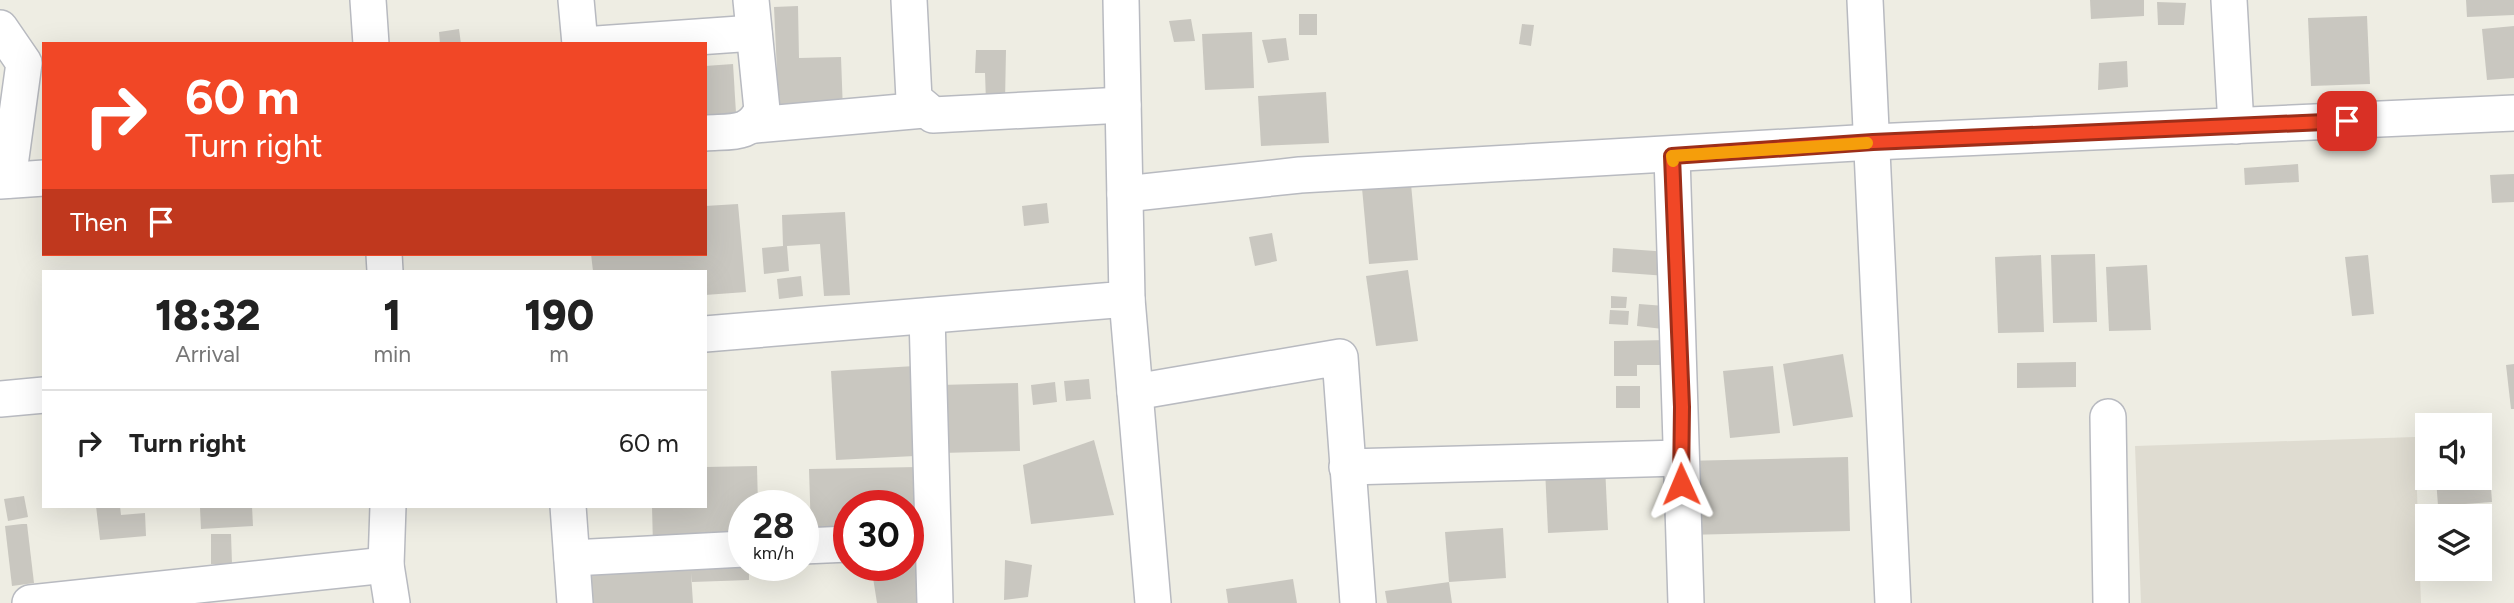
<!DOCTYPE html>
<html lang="en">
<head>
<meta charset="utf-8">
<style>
  :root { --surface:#fff; --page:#f6f6f6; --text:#222; --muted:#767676; --line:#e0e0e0 }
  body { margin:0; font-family:Figtree,sans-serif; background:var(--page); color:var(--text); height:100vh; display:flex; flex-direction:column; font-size:26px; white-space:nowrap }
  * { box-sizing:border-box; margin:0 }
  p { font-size:23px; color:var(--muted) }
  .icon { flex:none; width:38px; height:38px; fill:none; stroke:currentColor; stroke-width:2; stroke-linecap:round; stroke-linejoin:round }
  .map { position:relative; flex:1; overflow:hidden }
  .side { position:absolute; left:42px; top:270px; width:665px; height:238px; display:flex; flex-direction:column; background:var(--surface); border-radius:0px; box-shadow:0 7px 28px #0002 }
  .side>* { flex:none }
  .banner { position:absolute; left:42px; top:42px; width:665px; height:214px; border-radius:0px; box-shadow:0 7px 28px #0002; background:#f14726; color:#fff; overflow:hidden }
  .buttons { position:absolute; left:2415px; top:413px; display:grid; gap:14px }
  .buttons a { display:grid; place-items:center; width:77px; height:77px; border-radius:0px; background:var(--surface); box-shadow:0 7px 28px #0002; font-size:35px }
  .speed { position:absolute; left:728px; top:490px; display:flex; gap:14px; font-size:35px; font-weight:700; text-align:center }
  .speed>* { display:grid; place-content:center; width:91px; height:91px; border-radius:50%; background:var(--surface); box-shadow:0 7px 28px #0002; line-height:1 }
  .speed small { font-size:18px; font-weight:400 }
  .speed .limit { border:10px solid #d22; background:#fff; color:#111 }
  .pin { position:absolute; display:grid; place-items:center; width:60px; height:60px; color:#fff; margin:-30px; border-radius:14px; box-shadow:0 4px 10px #0006 }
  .me { position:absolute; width:77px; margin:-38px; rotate:359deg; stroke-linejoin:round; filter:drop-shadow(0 0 5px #0008) }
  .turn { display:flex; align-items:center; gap:24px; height:147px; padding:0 28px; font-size:32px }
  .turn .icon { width:91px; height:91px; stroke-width:2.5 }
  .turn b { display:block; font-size:49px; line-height:60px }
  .then { display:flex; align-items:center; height:66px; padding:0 28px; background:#0003; gap:14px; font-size:26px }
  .eta { display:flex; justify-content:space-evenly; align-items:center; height:119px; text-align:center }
  .eta b { font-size:42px; font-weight:800; line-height:49px }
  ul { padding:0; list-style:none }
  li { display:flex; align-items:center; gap:21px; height:105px; padding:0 28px; border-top:2px solid var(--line) }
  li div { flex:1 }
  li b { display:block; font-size:26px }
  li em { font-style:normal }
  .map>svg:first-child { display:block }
</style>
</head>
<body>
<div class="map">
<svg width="2514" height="603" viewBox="0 0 2514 603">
  <rect width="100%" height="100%" fill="#eeede3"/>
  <path fill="#dfdcd1" d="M2415 437 2421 603H2141L2135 446Z"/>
  <g fill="#c9c7c0">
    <path d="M2090 0H2144V16L2091 19Z"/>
    <path d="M2466 0H2514V15L2467 17Z"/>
    <path d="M2157 2 2186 3 2184 25H2158Z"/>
    <path d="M798 6 799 58 841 57 843 112 779 115 774 7Z"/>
    <rect x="1299" y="14" width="18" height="21"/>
    <path d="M2367 16 2370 84 2311 86 2308 18Z"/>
    <path d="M1191 19 1195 41 1174 42 1169 21Z"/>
    <path d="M1522 24 1534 25 1531 46 1519 44Z"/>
    <path d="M2514 26V78L2487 80 2482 29Z"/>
    <path d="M459 29 461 44H440L439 32Z"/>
    <path d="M1252 32 1254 88 1205 90 1202 34Z"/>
    <path d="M1286 38 1289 60 1268 63 1262 40Z"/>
    <path d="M976 50H1006L1005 102H986L985 73H975Z"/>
    <path d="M2127 61 2128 87 2098 90 2099 63Z"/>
    <path d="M733 64 736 113 705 115V66Z"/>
    <path d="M1326 92 1329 143 1261 146 1258 96Z"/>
    <path d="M2298 164 2299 182 2245 185 2244 168Z"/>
    <path d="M2514 174V202L2492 203 2490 175Z"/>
    <path d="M1411 184 1418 260 1369 264 1362 188Z"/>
    <path d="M1047 203 1049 223 1024 226 1022 206Z"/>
    <path d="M738 204 746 292 705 295V271H593L591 254H705V206Z"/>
    <path d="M845 212 850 295 824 296 820 244 787 246 789 271 764 274 762 248 783 246 782 215Z"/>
    <path d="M1272 233 1277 261 1255 266 1249 237Z"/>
    <path d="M1613 248 1669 252 1667 276 1612 272Z"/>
    <path d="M2095 254 2097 322 2053 323 2051 255Z"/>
    <path d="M2041 255 2044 332 1998 333 1995 257Z"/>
    <path d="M2368 255 2374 314 2352 316 2345 257Z"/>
    <path d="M2147 265 2151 330 2109 331 2106 267Z"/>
    <path d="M1408 270 1418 341 1376 346 1366 276Z"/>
    <path d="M801 276 803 296 779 299 777 279Z"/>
    <path d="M1611 296 1627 297 1626 308H1611Z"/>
    <path d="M1639 304 1665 306 1663 329 1637 326Z"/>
    <path d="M1610 310 1629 311 1628 325 1609 324Z"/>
    <path d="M1669 340 1670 365H1637V376H1614V341Z"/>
    <path d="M1843 354 1853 417 1793 426 1783 364Z"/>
    <path d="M2076 362V387L2017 388V363Z"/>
    <path d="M2514 364V409H2511L2506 365Z"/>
    <path d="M915 366V456L836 460 831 371Z"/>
    <path d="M1773 366 1780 433 1730 438 1723 371Z"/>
    <path d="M1089 379 1091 399 1066 401 1064 381Z"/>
    <path d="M1055 382 1057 402 1033 405 1031 385Z"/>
    <path d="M1018 383 1020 451 941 453 939 385Z"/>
    <rect x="1616" y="386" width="24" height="22"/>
    <path d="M1094 440 1114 515 1031 524 1023 465Z"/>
    <path d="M2480 447H2488L2492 502 2438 506 2436 478H2480Z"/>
    <path d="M1848 457 1850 531 1685 535 1683 461Z"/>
    <path d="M757 466 758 506H744V544L653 546 652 506H705V467Z"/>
    <path d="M1605 466 1608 530 1548 533 1545 469Z"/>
    <path d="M918 467 919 531H908V506H849V532L811 533 809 469Z"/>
    <path d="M24 496 28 517 8 521 4 499Z"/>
    <path d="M96 506H120L121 515 145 513 146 536 100 540Z"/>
    <path d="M252 506 253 526 201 529 200 508Z"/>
    <path d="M22 524H27L34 583 12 586 5 526Z"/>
    <path d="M1503 528 1506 578 1449 582 1445 532Z"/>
    <path d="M211 534H231L232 564H211Z"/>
    <path d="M908 558H917L920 603H877L871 565H908Z"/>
    <path d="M1005 560 1032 565 1028 597 1004 600Z"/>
    <path d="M579 565H749V580L692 582 691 573 693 603H581Z"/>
    <path d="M1293 579 1297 603H1228L1226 589Z"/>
    <path d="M1449 582 1452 603H1387L1385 591Z"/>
  </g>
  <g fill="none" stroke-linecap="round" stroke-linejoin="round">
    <defs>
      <g id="minor">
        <path d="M368 0 371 44"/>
        <path d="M576 0 580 44"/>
        <path d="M909 0 914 99 933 115 1123 105"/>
        <path d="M1865 0 1893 603"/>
        <path d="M2229 0 2236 126"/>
        <path d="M0 28 24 63 8 180"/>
        <path d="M597 44 754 33"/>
        <path d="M755 125 924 110"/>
        <path d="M705 133C731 131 750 136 762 110L751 0"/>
        <path d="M1672 156 1686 603"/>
        <path d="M0 181 44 178"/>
        <path d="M1125 194 1300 175 1873 142 2514 113"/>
        <path d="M384 254 385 271"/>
        <path d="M1127 299 1153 603"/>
        <path d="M927 316 935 603"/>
        <path d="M705 334 1127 299 1121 0"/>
        <path d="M1135 392 1340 357 1358 603"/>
        <path d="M0 399 44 395"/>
        <path d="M2108 417 2111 603"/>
        <path d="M1347 467 1680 458"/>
        <path d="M388 506 386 565 392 603"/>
        <path d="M568 506 575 603"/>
        <path d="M803 546 849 544"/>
        <path d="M572 558 744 549"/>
        <path d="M30 603 386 565"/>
      </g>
    </defs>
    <use href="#minor" stroke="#b8bac0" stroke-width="38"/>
    <use href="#minor" stroke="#fff" stroke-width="35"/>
  </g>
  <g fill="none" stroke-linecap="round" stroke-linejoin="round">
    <defs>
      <path id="route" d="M1681 484 1682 407 1672 156 1873 142 2347 121"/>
    </defs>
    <use href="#route" stroke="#9d2e19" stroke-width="18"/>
    <use href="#route" stroke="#f14726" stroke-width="12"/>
    <path stroke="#f59e0b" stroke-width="12" d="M1673 161 1672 156 1867 143"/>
  </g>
</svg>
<div class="buttons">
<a><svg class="icon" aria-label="sound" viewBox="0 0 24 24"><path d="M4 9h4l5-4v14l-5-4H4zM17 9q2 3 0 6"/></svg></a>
<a><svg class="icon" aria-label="layers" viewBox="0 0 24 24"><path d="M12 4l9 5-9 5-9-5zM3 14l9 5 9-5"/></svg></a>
</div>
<div class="speed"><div>28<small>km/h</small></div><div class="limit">30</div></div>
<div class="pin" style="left:2347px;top:121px;background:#d93025"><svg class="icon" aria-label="arrive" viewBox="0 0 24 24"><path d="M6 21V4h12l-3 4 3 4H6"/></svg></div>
<svg class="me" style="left:1681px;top:484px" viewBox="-20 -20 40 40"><path d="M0-17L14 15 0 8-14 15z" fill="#f14726" stroke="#fff" stroke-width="4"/></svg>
<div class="banner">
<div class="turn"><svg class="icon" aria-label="right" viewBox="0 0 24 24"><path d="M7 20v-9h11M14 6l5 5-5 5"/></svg><div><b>60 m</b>Turn right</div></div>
<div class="then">Then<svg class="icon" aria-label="arrive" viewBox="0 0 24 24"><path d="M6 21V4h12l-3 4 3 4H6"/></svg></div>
</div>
<section class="side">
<div class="eta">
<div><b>18:32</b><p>Arrival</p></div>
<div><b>1</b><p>min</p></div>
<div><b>190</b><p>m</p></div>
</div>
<ul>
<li><svg class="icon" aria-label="right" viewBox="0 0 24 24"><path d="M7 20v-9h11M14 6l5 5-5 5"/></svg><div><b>Turn right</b></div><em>60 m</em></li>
</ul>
</section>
</div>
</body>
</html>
